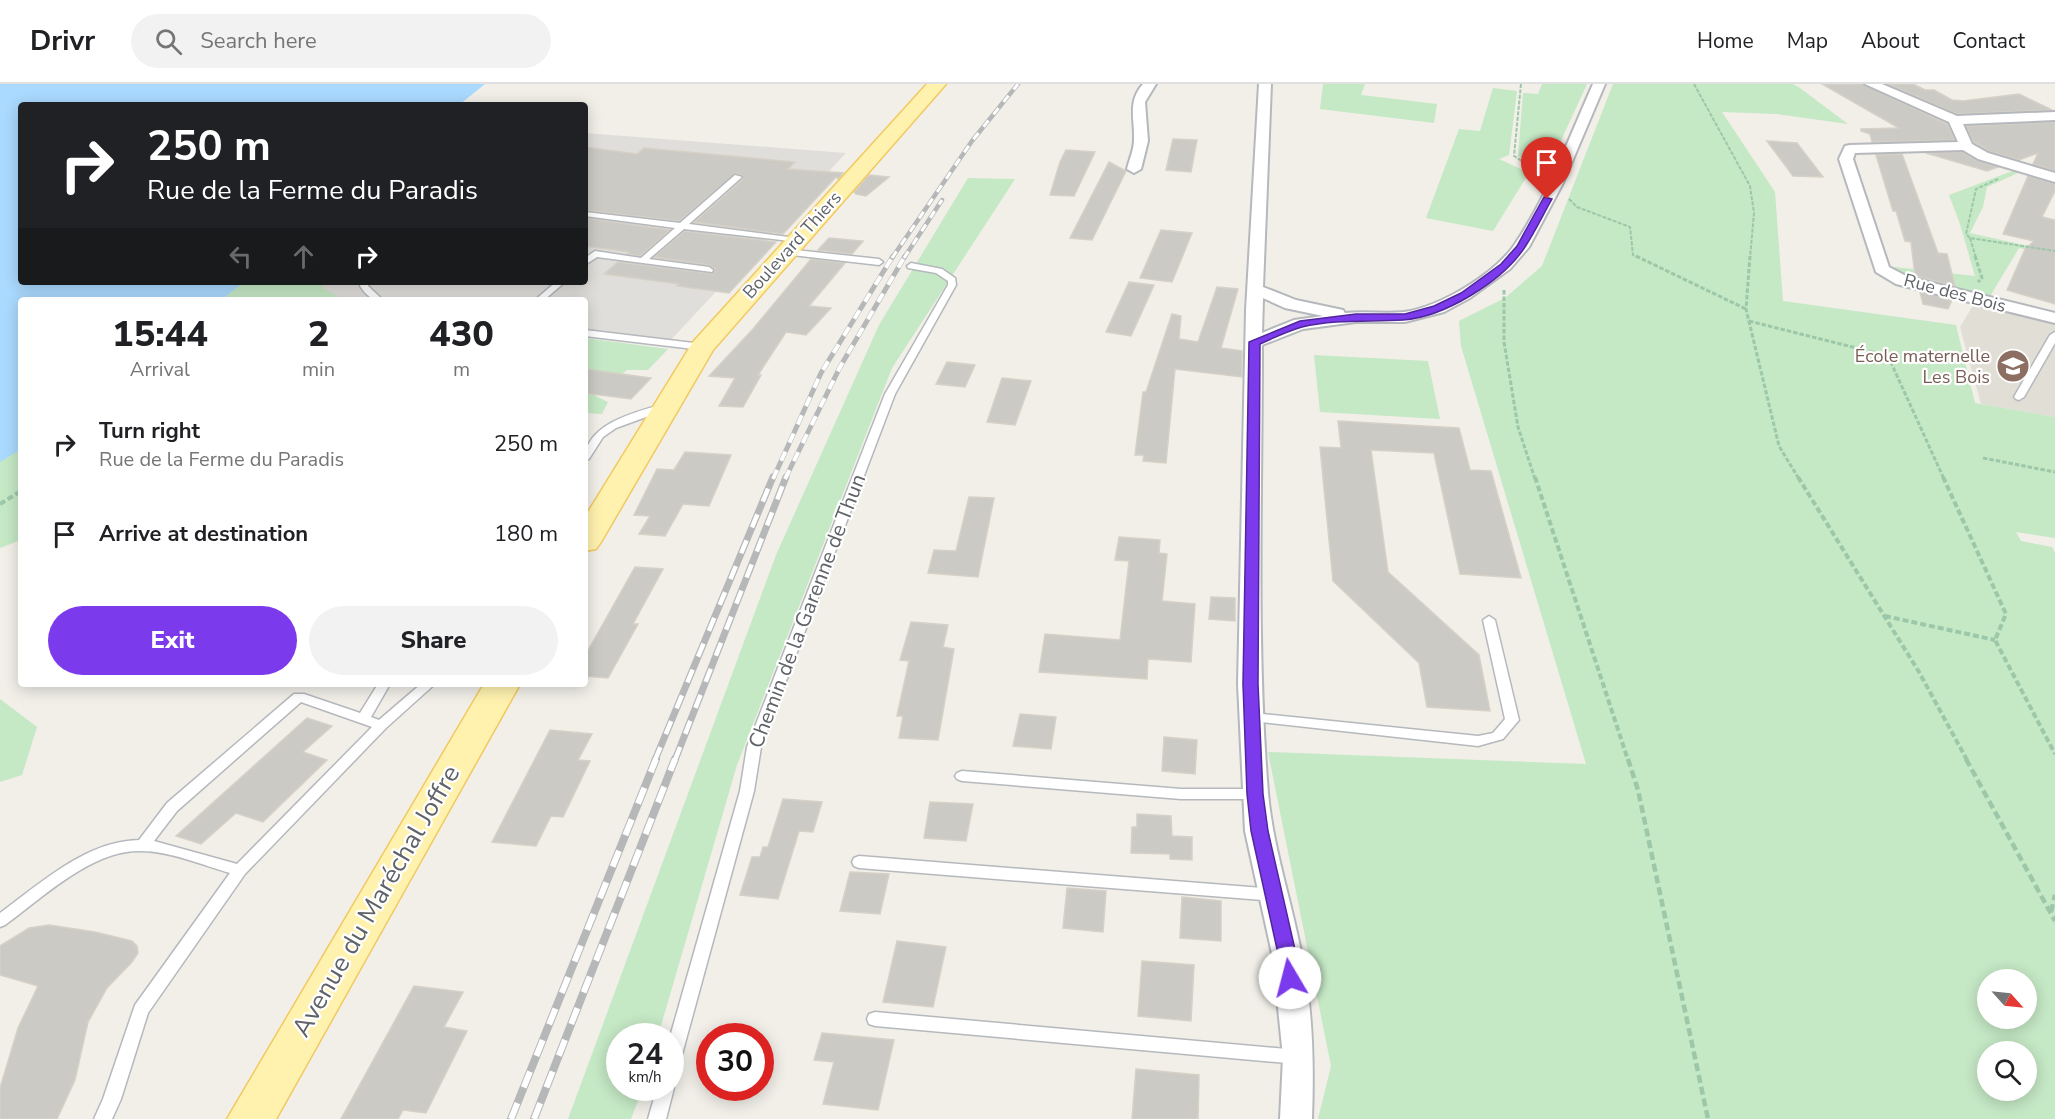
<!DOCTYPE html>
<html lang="en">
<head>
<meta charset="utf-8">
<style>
  :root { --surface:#fff; --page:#f2f2f2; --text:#202124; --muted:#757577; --line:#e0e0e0; --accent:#7c3aed }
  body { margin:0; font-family:"Nunito Sans",sans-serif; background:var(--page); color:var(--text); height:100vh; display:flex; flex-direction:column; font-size:22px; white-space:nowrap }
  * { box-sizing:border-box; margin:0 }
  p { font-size:20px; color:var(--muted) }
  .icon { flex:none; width:33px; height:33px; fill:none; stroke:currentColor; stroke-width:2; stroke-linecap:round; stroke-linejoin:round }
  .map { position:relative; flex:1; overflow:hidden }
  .sheet { position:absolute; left:18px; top:213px; width:570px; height:390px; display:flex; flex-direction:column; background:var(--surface); border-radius:6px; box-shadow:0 3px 15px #0003 }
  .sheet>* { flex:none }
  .top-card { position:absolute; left:18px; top:18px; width:570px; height:183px; border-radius:6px; box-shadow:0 3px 15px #0003; background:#202124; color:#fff; overflow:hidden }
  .needle { width:39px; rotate:117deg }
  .fabs { position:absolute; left:1977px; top:885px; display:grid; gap:12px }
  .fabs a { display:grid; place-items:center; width:60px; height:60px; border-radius:50%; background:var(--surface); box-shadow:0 3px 15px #0003; font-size:30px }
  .speed { position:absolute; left:606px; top:939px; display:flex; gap:12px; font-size:30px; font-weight:700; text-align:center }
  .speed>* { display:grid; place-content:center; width:78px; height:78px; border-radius:50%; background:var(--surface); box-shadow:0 3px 15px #0003; line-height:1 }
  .speed small { font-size:15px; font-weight:400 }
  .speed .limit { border:9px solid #d22; background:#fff; color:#111 }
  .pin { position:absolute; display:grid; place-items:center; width:51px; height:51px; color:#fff; margin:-62px -26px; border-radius:50% 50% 50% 0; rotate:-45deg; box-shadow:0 0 6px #0007 }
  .pin .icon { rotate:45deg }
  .me { position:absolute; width:66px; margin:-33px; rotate:352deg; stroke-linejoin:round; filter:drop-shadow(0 0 4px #0008) }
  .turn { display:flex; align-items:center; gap:21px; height:126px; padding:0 30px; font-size:27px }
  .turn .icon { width:78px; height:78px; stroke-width:2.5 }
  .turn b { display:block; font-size:42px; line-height:51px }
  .lanes { display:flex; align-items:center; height:57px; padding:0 30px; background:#0003; justify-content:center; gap:30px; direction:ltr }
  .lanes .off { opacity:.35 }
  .eta { display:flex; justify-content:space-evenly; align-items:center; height:102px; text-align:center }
  .eta b { font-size:36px; font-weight:800; line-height:42px }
  .primary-button { display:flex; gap:12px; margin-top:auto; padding:12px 30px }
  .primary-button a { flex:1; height:69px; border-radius:36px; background:var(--accent); color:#fff; font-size:24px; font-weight:800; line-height:69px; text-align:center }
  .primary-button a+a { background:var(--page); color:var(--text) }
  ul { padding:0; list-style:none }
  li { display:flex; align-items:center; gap:18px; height:90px; padding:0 30px }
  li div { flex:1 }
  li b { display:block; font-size:22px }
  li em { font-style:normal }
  header { display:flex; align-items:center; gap:36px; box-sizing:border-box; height:84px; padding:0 30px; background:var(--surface); border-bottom:2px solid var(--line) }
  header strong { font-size:28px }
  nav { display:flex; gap:33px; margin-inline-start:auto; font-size:21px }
  .search { width:420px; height:54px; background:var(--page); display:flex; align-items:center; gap:15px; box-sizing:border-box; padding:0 21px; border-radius:33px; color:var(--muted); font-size:22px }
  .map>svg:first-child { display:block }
</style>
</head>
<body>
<header>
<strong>Drivr</strong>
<div class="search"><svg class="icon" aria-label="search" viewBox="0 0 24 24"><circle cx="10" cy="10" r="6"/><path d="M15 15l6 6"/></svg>Search here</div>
<nav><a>Home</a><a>Map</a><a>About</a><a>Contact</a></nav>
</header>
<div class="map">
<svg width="2055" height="1035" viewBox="0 0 2055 1035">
  <rect width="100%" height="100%" fill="#f1efe8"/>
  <path fill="#e0deda" d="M585 49 846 69 667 260 585 252V216H231L244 198H585Z"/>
  <path fill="#e1ded6" d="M1974 220 2055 240V333L1981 320 1960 243Z"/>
  <g fill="#c5e8c5" fill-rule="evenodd">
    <path d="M1323 0H1365L1361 11 1437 20 1434 39 1320 25Z"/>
    <path d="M1542 0H1587L1546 89 1518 72 1523 9 1538 10Z"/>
    <path d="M1613 0H1793L1800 4 1848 40 1777 30 1722 28 1775 108 1783 217 1956 241 1975 319 2055 333V454L2016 448 2021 457 2052 463 2055 469V1035H1318L1331 982 1268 668 1586 680 1461 262 1459 237 1505 214 1542 182ZM1988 896H2026V934H1988ZM1988 968H2026V1006H1988Z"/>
    <path d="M1493 4 1517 7 1509 71 1499 75 1529 89 1493 147 1426 134 1459 45 1480 47Z"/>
    <path d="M2015 86 2020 88 1987 103 1983 123 1970 149 2033 163 2031 166 2019 164 1989 214 1912 193 1895 185 1894 183 1975 192 1960 140 1949 111Z"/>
    <path d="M968 94 1015 95 892 284 737 681 658 952H620V1004H643L631 1035H568L776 471 879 241Z"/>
    <path d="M218 198H322L323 204 337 212 349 216H202Z"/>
    <path d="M585 254 668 265 648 286H627L595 312 608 318 602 330 585 329Z"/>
    <path d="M1314 271 1428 277 1440 335 1320 328Z"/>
    <path d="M21 343V456L0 464V364Z"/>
    <path d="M0 615 37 643 22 691 0 698Z"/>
  </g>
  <path fill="#aadaff" d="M0 0H485L459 21H21V198H244L221 216H21V365L0 378Z"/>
  <g fill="#cccac5" stroke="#d6d1c6" stroke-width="1.5">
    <path d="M1822 0H1863L1947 40 1955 56 1872 58 1870 50 1861 47V45L1899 44Z"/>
    <path d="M1888 0H1913L1925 6H1934L1952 16 1963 17 2019 10 2052 26 1957 30Z"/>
    <path d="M2055 38V87L2033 80 2038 69 2019 76 1989 67 1974 58 1966 42Z"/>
    <path d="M1173 55 1197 56 1191 88 1166 86Z"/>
    <path d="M1767 57 1797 59 1823 93 1793 92Z"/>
    <path d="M585 63 637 70 644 64 795 78 788 85 843 89 838 95 836 93 783 150 694 138 743 95 744 92 736 89 679 137 585 126Z"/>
    <path d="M1066 66 1095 68 1074 112 1050 111 1060 78Z"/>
    <path d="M1962 68 1977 77 1998 83 1987 87 1926 69Z"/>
    <path d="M1902 70 1938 169 1947 170 1955 202 1915 192 1911 158 1905 157 1896 127H1893L1876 71Z"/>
    <path d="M1109 78 1126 87 1092 156 1070 154Z"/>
    <path d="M869 91 889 93 866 112 856 110 854 108Z"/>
    <path d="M2028 92 2055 100V107L2042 133 2055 136V220L2007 206 2025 165 2034 157 2003 150Z"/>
    <path d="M585 134 670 146 640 172 627 170 629 168 585 162Z"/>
    <path d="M1161 146 1192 149 1172 198 1140 194Z"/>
    <path d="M685 147 776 158 729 209 677 202 679 200 604 190 618 178 713 190 715 185 709 181 654 173Z"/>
    <path d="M829 154 863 157 852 170 818 166Z"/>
    <path d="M811 175 845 179 809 222 831 224 806 251 786 248 758 291H761L743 323 719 322 735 294 709 292 753 245Z"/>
    <path d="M1129 198 1154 201 1131 252 1106 248Z"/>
    <path d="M1217 203 1238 205 1221 264 1242 267V293L1175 285 1166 379 1143 377 1144 371H1135L1143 308H1146L1172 230 1181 232 1179 255 1198 258Z"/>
    <path d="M1920 208 1952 216 1948 225 1923 220Z"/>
    <path d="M947 278 975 281 965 303 936 300Z"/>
    <path d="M585 285 651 294 631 315 585 309Z"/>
    <path d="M1002 294 1031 297 1015 341 987 338Z"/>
    <path d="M1338 337 1459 344 1470 386 1491 387 1521 494 1460 490 1434 369 1371 366 1388 488 1479 571 1490 627 1427 623 1419 579 1333 497 1320 363 1341 364Z"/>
    <path d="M685 368 731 371 709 422 683 420 665 452 639 450 650 432 634 431 657 385 674 386Z"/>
    <path d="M969 413 994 414 978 493 928 489 934 466 956 467Z"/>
    <path d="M1119 453 1160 456 1159 469 1167 470 1162 517 1195 520 1191 578 1148 575 1147 595 1039 588 1045 550 1120 556 1129 477 1115 476Z"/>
    <path d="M635 483 663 485 633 540H638L608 594 585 592V572Z"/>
    <path d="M1211 513 1235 514V537L1209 535Z"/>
    <path d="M911 538 948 541 943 563 954 565 938 656 899 654 903 632H897L909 577 900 576Z"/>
    <path d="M1020 630 1056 633 1051 665 1013 662Z"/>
    <path d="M307 634 332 642 303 668 327 676 263 738 236 729 201 760 176 752Z"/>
    <path d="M550 646 592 650 578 676 590 677 563 733 551 732 536 762 492 758Z"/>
    <path d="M1164 653 1197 656 1195 690 1162 687Z"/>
    <path d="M783 715 822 718 813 748 799 747 778 815 740 811 752 773H760L763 763H768Z"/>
    <path d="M930 718 973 720 966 757 924 754Z"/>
    <path d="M1137 730 1171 732 1172 752 1192 753V776L1170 775V770L1131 769 1132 743H1137Z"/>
    <path d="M850 788 889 790 880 830 840 827Z"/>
    <path d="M1067 804 1106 807 1103 848 1063 844Z"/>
    <path d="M1182 813 1221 817V857L1180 854Z"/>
    <path d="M49 841 95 848 132 857 137 862 138 869 132 878 107 904 88 938 75 996 57 1035H0V1004L18 944 38 902 0 891V862L29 844Z"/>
    <path d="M897 857 946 863 933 923 883 918Z"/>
    <path d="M1142 877 1194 881 1191 937 1138 932Z"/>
    <path d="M414 902 463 908 444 943 467 947 426 1029 403 1026 398 1035H341Z"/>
    <path d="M822 949 894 956 878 1026 823 1020 834 978 814 976Z"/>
    <path d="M1136 985 1199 991 1198 1035H1132Z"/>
  </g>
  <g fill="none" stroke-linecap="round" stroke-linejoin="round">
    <defs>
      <g id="service">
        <path d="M735 91 742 93 689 140 796 154H799V158L684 145 649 175 709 183 713 186 712 188 597 173 585 181V174L595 167 641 174 675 144 585 132V128L680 139Z"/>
        <path d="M786 165 879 175 883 178 879 181 783 170 782 168Z"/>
        <path d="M911 179 942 185 955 194 956 201 895 310 761 663 754 707 678 985 676 990 670 992V953L740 707 747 663 885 310 948 201V197L936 189 908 184 907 182Z"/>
        <path d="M362 198H370L368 202 383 216C371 216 367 212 360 202Z"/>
        <path d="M556 198H565L544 216H535Z"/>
        <path d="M585 246 702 260 707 263 702 266 585 252Z"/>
        <path d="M2055 248V259L2024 313 2019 316 2016 315 2014 313 2050 251Z"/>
        <path d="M664 320 668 321V325L616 344 603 353 589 375 585 376C585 340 635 328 664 320Z"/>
        <path d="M1489 532 1495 536 1519 636 1503 655 1478 662 1252 637 1247 636 1245 633 1247 630 1252 629 1478 652 1493 649 1505 635 1483 536Z"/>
        <path d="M378 600H390L371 633 379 636 421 600H435L386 644 245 790 148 929 121 1015 112 1035H94L103 1015 135 921 230 789C202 781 170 767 140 767 92 766 42 814 5 841L0 843V829C41 799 86 757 139 756L167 719 294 610H304L360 629ZM301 618 372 643 237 780 154 757 177 727Z"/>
        <path d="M962 687 1181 705H1255L1260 706 1262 710 1260 714 1255 715H1181L962 697 957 695 955 692 957 689Z"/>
        <path d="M859 772 1274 805 1279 807 1282 811 1279 815 1274 817 859 784 854 782 852 778 854 774Z"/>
        <path d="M875 928 1298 966 1304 968 1306 973 1304 978 1298 980 875 942 869 940 867 935 869 930Z"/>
        <path d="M670 998 674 1004 666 1035H648L657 1004H670Z"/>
      </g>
      <g id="minor">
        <path d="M1143 0H1156L1145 18 1148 57 1141 85 1134 89 1127 85C1129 76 1134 66 1134 56 1135 35 1127 18 1143 0Z"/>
        <path d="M1259 0H1271L1263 203 1296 216 1343 226 1345 229C1365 227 1385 230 1404 228 1440 223 1495 190 1515 160 1548 111 1569 54 1593 0H1605L1563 99 1529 163 1510 185 1470 214 1444 228 1405 238H1356L1303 245 1262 261C1262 410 1256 560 1268 709 1273 765 1292 818 1302 873 1313 926 1314 981 1312 1035H1280L1283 973 1273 874 1245 747 1238 600 1246 226ZM1263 214 1285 224 1323 232 1294 236 1262 249Z"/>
        <path d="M1865 0H1882L1957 32 2055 28V36L1963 40 1972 60 1988 69 2055 89V98L1978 75 1963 66 1855 69 1853 75 1889 183 1908 193 2055 229V239L1896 200 1876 188 1839 75 1845 62 1850 61 1958 58 1949 38Z"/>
      </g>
      <g id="primary">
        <path d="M927 0H946L713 266 601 458 596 465 585 467V433L693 258Z"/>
        <path d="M484 600H520L276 1035H227Z"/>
      </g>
    </defs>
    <use href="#service" stroke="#b5b8bc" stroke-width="3"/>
    <use href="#minor" stroke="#b5b8bc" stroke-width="4"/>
    <use href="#primary" stroke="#f2c960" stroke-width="3"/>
    <g stroke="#9cc7a9" stroke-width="2" stroke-dasharray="4 1.5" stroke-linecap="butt">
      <path d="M1521 0 1514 72 1539 88"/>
      <path d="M1694 0 1750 102 1754 129 1750 174"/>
      <path d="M1998 95 1976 105 1966 150 1970 154 2055 167"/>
      <path d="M1569 115 1577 123 1630 143 1633 171 1639 174"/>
      <path d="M1970 154 1976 174"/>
    </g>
    <g stroke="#9cc7a9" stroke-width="3" stroke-dasharray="4.5 2" stroke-linecap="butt">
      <path d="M1636 172 1746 225"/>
      <path d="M1750 172 1746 225 1779 362 1799 395"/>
      <path d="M1975 172 1982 194 1978 198"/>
      <path d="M1504 206V258L1518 343 1535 395"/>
      <path d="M1749 237 1888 272 1944 395"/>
      <path d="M1983 374 2055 388"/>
    </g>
    <g stroke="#9cc7a9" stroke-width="4" stroke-dasharray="6 3" stroke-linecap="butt">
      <path d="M1535 393 1628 676"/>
      <path d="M1798 393 1919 588 1967 676"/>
      <path d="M1943 393 2006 530 1995 556 2055 670"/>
      <path d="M0 420 21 407"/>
      <path d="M1885 532 1995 556"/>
    </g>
    <g stroke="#9cc7a9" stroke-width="4.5" stroke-dasharray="8 4" stroke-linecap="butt">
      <path d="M1628 675 1638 706 1708 1035"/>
      <path d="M1966 675 2055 837"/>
      <path d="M2051 828 2055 811"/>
    </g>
    <use href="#service" fill="#fff" fill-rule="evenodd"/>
    <use href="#minor" fill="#fff" fill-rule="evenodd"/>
    <use href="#primary" fill="#fff2af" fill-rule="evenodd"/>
    <defs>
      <g id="rail-far3">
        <path d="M892 174 972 57 1018 0"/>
        <path d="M904 174 942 116"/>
      </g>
      <g id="rail-far2">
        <path d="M773 395 821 289 893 172"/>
        <path d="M785 395 840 283 905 172"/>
      </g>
      <g id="rail-far1">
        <path d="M655 676 773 393"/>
        <path d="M675 676 786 393"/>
      </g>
      <g id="rail">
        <path d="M511 1035 656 675"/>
        <path d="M534 1035 675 675"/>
      </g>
    </defs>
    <use href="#rail-far3" stroke="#b6b7b8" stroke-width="4.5"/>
    <use href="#rail-far2" stroke="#b6b7b8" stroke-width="5"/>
    <use href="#rail-far1" stroke="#b6b7b8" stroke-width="7"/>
    <use href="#rail" stroke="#b6b7b8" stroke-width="8"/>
    <use href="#rail-far3" stroke="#fff" stroke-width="3" stroke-dasharray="8" stroke-linecap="butt"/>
    <use href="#rail-far2" stroke="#fff" stroke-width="4" stroke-dasharray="10" stroke-linecap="butt"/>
    <use href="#rail-far1" stroke="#fff" stroke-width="4.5" stroke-dasharray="14" stroke-linecap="butt"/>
    <use href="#rail" stroke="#fff" stroke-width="6" stroke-dasharray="17" stroke-linecap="butt"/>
  </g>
  <path fill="#7c3aed" stroke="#51269a" stroke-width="1.5" d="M1544 113 1552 115C1543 131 1535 148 1525 163 1502 198 1444 233 1403 236 1369 238 1335 235 1302 243 1288 247 1273 254 1260 260L1258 600 1263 710 1268 747 1297 874 1299 894 1296 899 1290 901 1284 899 1279 874 1251 747 1247 710 1243 600 1249 258 1300 237 1356 230H1405L1434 222 1461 209 1501 180 1517 162Z"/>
  <defs>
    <symbol id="school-disc" viewBox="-11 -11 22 22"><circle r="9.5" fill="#8d6e63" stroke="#fff"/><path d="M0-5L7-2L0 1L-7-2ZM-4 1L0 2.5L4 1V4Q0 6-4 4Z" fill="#fff"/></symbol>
  </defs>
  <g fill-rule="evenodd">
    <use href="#school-disc" x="1994" y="263" width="38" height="38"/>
  </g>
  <g text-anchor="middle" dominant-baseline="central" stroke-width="4.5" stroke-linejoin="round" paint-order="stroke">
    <g font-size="18" fill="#5f6368" stroke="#fff">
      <text transform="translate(792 161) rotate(-48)">Boulevard Thiers</text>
      <text transform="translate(1955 209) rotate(15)">Rue des Bois</text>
    </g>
    <g font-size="18" fill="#785e54" stroke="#fff" text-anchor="end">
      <text x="1990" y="272">École maternelle<tspan x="1990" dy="21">Les Bois</tspan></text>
    </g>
    <g font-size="21" fill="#5f6368" stroke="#fff">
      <text transform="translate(807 527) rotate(-69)">Chemin de la Garenne de Thun</text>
    </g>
    <g font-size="26" fill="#5f6368" stroke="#fff">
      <text transform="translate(376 817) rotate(-60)">Avenue du Maréchal Joffre</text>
    </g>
  </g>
</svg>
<div class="fabs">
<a><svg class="needle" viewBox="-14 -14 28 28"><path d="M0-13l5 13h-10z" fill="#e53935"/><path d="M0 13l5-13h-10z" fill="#757577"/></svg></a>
<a><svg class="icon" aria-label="search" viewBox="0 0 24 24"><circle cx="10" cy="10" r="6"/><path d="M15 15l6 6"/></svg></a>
</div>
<div class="speed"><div>24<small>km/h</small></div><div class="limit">30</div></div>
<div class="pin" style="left:1547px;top:115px;background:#d93025"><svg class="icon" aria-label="arrive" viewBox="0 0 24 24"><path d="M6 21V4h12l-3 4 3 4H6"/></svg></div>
<svg class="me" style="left:1290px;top:894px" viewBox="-20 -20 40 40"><circle r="19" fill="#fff"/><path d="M0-13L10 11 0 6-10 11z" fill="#7c3aed"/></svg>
<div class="top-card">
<div class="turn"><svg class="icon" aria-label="right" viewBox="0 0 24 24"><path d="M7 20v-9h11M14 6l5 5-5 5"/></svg><div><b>250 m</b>Rue de la Ferme du Paradis</div></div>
<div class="lanes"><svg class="icon off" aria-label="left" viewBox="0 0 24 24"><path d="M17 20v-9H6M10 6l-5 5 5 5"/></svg><svg class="icon off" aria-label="ahead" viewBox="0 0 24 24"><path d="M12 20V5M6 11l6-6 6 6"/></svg><svg class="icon" aria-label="right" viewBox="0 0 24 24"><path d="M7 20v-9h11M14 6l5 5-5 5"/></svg></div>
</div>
<section class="sheet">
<div class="eta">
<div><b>15:44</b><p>Arrival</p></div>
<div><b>2</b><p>min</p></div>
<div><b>430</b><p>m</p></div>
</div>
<ul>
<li><svg class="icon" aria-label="right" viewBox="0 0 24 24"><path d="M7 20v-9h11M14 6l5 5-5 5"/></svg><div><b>Turn right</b><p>Rue de la Ferme du Paradis</p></div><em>250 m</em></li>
<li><svg class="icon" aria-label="arrive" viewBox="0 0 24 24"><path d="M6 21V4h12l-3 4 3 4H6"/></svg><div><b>Arrive at destination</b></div><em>180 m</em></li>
</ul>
<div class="primary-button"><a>Exit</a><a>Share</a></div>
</section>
</div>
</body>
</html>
